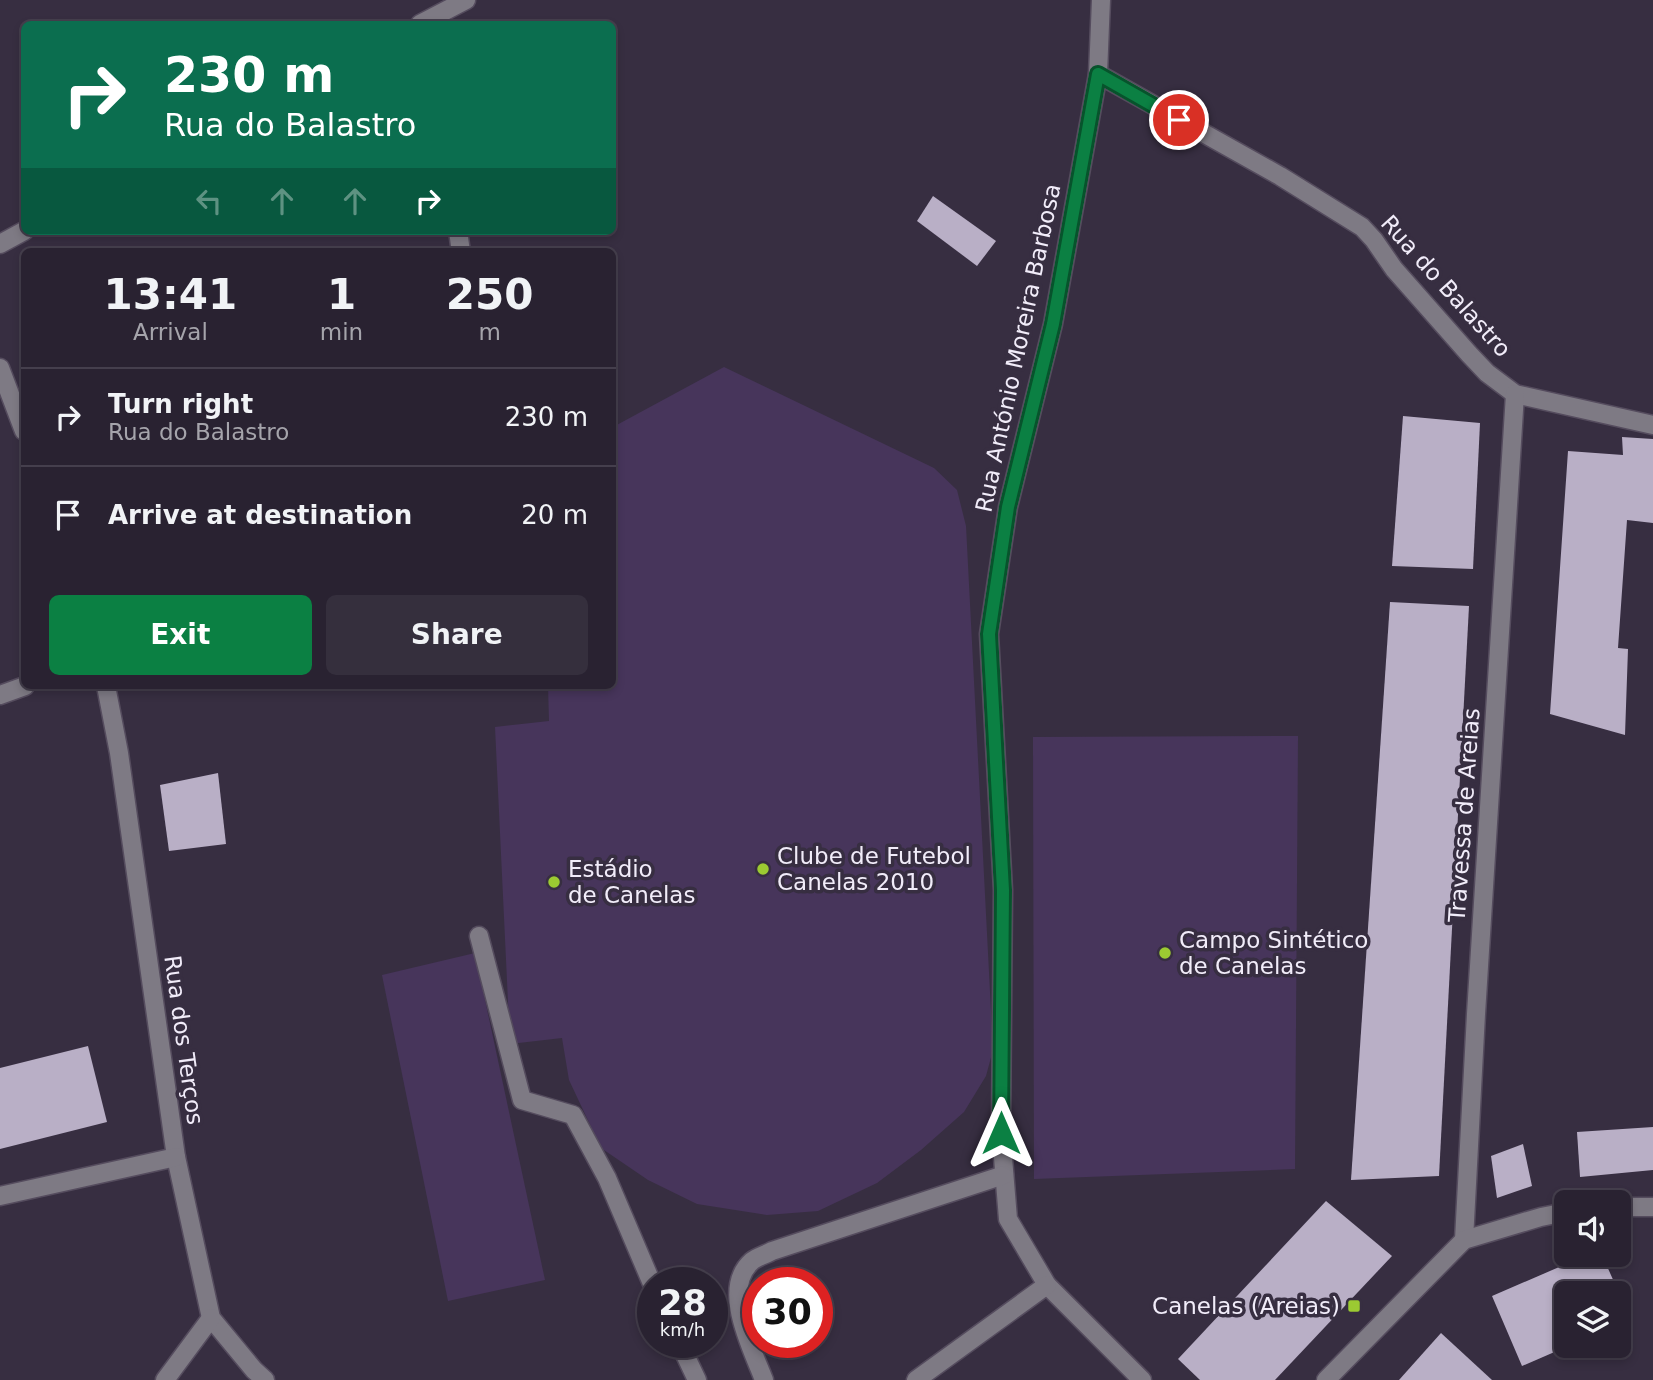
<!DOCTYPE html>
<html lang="en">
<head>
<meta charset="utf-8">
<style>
  :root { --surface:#292231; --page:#352f3d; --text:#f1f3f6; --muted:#a5a4ab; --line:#453f4d; --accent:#0b8043 }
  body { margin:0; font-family:"DejaVu Sans",sans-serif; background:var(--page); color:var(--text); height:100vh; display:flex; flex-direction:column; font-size:26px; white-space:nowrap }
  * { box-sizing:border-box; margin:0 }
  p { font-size:23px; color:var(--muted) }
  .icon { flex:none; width:38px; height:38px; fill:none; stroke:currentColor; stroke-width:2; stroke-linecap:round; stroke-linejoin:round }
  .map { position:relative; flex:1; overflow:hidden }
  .drawer { position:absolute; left:21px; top:248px; width:595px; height:441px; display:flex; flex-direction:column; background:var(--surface); border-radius:10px; box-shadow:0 4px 10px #0003,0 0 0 2px var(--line) }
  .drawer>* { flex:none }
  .top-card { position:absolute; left:21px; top:21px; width:595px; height:214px; border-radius:10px; box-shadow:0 4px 10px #0003,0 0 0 2px var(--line); background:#0b6e4f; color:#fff; overflow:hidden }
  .tools { position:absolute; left:1554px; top:1190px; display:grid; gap:14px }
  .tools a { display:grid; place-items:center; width:77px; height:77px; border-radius:10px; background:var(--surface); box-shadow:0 4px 10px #0003,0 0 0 2px var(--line); font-size:35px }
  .speed { position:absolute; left:637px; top:1267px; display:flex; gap:14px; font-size:35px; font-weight:700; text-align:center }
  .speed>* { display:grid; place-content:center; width:91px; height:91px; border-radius:50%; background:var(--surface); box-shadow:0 4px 10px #0003,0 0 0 2px var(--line); line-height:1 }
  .speed small { font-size:18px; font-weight:400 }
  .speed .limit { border:10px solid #d22; background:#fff; color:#111 }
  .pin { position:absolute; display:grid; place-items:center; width:60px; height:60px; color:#fff; margin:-30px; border:4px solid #fff; border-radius:50%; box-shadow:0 2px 7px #0007 }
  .me { position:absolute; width:77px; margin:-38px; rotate:0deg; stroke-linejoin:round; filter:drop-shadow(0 0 5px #0008) }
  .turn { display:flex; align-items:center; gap:24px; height:147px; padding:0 28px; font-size:32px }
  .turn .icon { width:91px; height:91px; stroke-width:2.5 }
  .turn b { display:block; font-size:49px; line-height:60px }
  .lanes { display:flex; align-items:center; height:66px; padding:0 28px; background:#0003; justify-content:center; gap:35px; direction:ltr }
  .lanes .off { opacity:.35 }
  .eta { display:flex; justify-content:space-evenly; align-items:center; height:119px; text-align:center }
  .eta b { font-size:42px; font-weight:600; line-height:49px }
  .action { display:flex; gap:14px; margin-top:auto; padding:14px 28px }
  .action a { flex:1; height:80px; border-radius:10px; background:var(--accent); color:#fff; font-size:28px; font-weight:600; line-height:80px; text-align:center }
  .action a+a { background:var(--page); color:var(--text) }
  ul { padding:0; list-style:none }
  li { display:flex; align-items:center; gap:21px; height:98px; padding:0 28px; border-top:2px solid var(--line) }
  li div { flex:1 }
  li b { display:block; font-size:26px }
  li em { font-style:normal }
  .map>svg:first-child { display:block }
</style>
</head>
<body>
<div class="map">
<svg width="1653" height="1380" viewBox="0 0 1653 1380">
  <rect width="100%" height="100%" fill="#372e41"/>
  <g fill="#47355b">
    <path d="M724 367 934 468 957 490 966 526 993 1050 986 1076 964 1112 921 1150 877 1183 818 1211 767 1215 697 1204 648 1180 601 1148 569 1080 562 1038 510 1044 495 727 549 721 548 686H612L613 427Z"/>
    <path d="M1298 736 1295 1169 1034 1179 1033 737Z"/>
    <path d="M475 953 545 1280 448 1301 382 975Z"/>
  </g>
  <g fill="#b9afc6">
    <path d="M933 196 996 241 977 266 917 221Z"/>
    <path d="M1403 416 1480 423 1473 569 1392 566Z"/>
    <path d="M1622 437 1653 439V523L1627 520 1618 648 1628 649 1625 735 1550 714 1568 451 1623 455Z"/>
    <path d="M1390 602 1469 606 1439 1176 1351 1180Z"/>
    <path d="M218 773 226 844 169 851 160 785Z"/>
    <path d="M88 1046 107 1122 0 1149V1068Z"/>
    <path d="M1653 1127V1170L1580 1177 1577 1132Z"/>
    <path d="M1523 1144 1532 1186 1497 1198 1491 1156Z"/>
    <path d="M1326 1201 1392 1256 1275 1380H1200L1178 1359Z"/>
    <path d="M1587 1255H1602L1619 1293H1566V1347L1522 1366 1492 1296Z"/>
    <path d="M1619 1293 1630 1319 1619 1324Z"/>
    <path d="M1441 1333 1492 1380H1399Z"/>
  </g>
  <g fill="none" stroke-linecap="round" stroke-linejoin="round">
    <defs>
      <g id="minor">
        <path d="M1101 0 1098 74 1053 324 1008 507 989 634 1003 890 1001 1133 1008 1219 1047 1285 1142 1380"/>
        <path d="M420 24 466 0"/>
        <path d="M1098 74 1280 176 1362 227 1374 240 1394 269 1469 354 1487 373 1515 394 1653 425"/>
        <path d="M458 231 461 252"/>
        <path d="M0 244 24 231"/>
        <path d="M0 368 24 431"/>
        <path d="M106 686 119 753 176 1157 211 1318 254 1370 265 1380"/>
        <path d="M0 695 25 686"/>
        <path d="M479 936 522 1100 573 1115 607 1178 653 1286"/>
        <path d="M0 1196 176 1157"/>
        <path d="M1619 1207H1653"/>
        <path d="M1464 1240 1476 1014 1515 394"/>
        <path d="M679 1342 697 1380"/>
        <path d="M165 1380 211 1318"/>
        <path d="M764 1380C752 1348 720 1289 752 1261 757 1257 767 1254 772 1251L1004 1175"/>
        <path d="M916 1380 1047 1285"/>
        <path d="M1326 1380 1464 1240 1541 1217 1566 1212"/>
      </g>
    </defs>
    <use href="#minor" stroke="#554c5e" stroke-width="21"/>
    <use href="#minor" stroke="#7e7a84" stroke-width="18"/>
  </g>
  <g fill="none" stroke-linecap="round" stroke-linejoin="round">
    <defs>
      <path id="route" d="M1001 1133 1003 890 989 634 1008 507 1053 324 1098 74 1179 120"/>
    </defs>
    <use href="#route" stroke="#07532c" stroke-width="18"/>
    <use href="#route" stroke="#0b8043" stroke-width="12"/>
  </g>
  <g fill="#9cca32" stroke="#372e41" stroke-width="2.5">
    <circle cx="763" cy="869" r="7"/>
    <circle cx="554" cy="882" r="7"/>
    <circle cx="1165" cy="953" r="7"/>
    <rect x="1347" y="1299" width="14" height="14" rx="3.5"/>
  </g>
  <g text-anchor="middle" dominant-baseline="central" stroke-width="7" stroke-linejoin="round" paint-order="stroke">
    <g font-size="23" fill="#f1ecf9" stroke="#372e41">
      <text transform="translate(1446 286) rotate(48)">Rua do Balastro</text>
      <text transform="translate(1018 348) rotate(-78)">Rua António Moreira Barbosa</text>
      <text transform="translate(1464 815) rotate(-86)">Travessa de Areias</text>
      <text transform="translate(184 1040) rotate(82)">Rua dos Terços</text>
    </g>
    <g font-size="23" fill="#f1ecf9" stroke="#372e41" text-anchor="start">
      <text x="777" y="856">Clube de Futebol<tspan x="777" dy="26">Canelas 2010</tspan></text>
      <text x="568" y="869">Estádio<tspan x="568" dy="26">de Canelas</tspan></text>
      <text x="1179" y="940">Campo Sintético<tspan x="1179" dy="26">de Canelas</tspan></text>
      <text x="1340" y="1306" text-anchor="end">Canelas (Areias)</text>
    </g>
  </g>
</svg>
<div class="tools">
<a><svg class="icon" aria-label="sound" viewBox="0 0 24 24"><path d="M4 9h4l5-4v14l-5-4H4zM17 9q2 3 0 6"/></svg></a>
<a><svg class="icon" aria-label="layers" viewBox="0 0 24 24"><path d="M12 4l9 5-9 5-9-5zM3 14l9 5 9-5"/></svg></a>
</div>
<div class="speed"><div>28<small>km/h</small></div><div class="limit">30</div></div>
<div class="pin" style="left:1179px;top:120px;background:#d93025"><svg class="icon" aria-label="arrive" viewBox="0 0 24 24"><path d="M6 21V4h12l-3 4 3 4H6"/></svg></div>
<svg class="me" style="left:1001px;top:1133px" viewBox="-20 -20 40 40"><path d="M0-17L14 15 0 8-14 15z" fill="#0b8043" stroke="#fff" stroke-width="4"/></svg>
<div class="top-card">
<div class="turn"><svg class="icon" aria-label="right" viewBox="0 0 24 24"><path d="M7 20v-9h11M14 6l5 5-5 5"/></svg><div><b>230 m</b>Rua do Balastro</div></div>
<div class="lanes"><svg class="icon off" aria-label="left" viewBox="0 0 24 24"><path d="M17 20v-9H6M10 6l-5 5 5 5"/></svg><svg class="icon off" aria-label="ahead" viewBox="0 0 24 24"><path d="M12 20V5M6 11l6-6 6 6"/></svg><svg class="icon off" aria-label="ahead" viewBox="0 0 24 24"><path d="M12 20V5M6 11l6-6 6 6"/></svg><svg class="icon" aria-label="right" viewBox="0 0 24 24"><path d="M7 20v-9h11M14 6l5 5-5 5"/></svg></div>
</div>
<section class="drawer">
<div class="eta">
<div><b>13:41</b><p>Arrival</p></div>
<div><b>1</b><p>min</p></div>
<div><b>250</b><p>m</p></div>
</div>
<ul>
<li><svg class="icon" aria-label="right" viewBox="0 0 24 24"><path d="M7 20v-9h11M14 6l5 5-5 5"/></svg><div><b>Turn right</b><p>Rua do Balastro</p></div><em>230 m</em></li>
<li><svg class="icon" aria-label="arrive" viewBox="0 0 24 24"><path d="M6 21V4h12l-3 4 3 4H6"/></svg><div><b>Arrive at destination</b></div><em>20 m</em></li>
</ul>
<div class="action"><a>Exit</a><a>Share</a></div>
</section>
</div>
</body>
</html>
